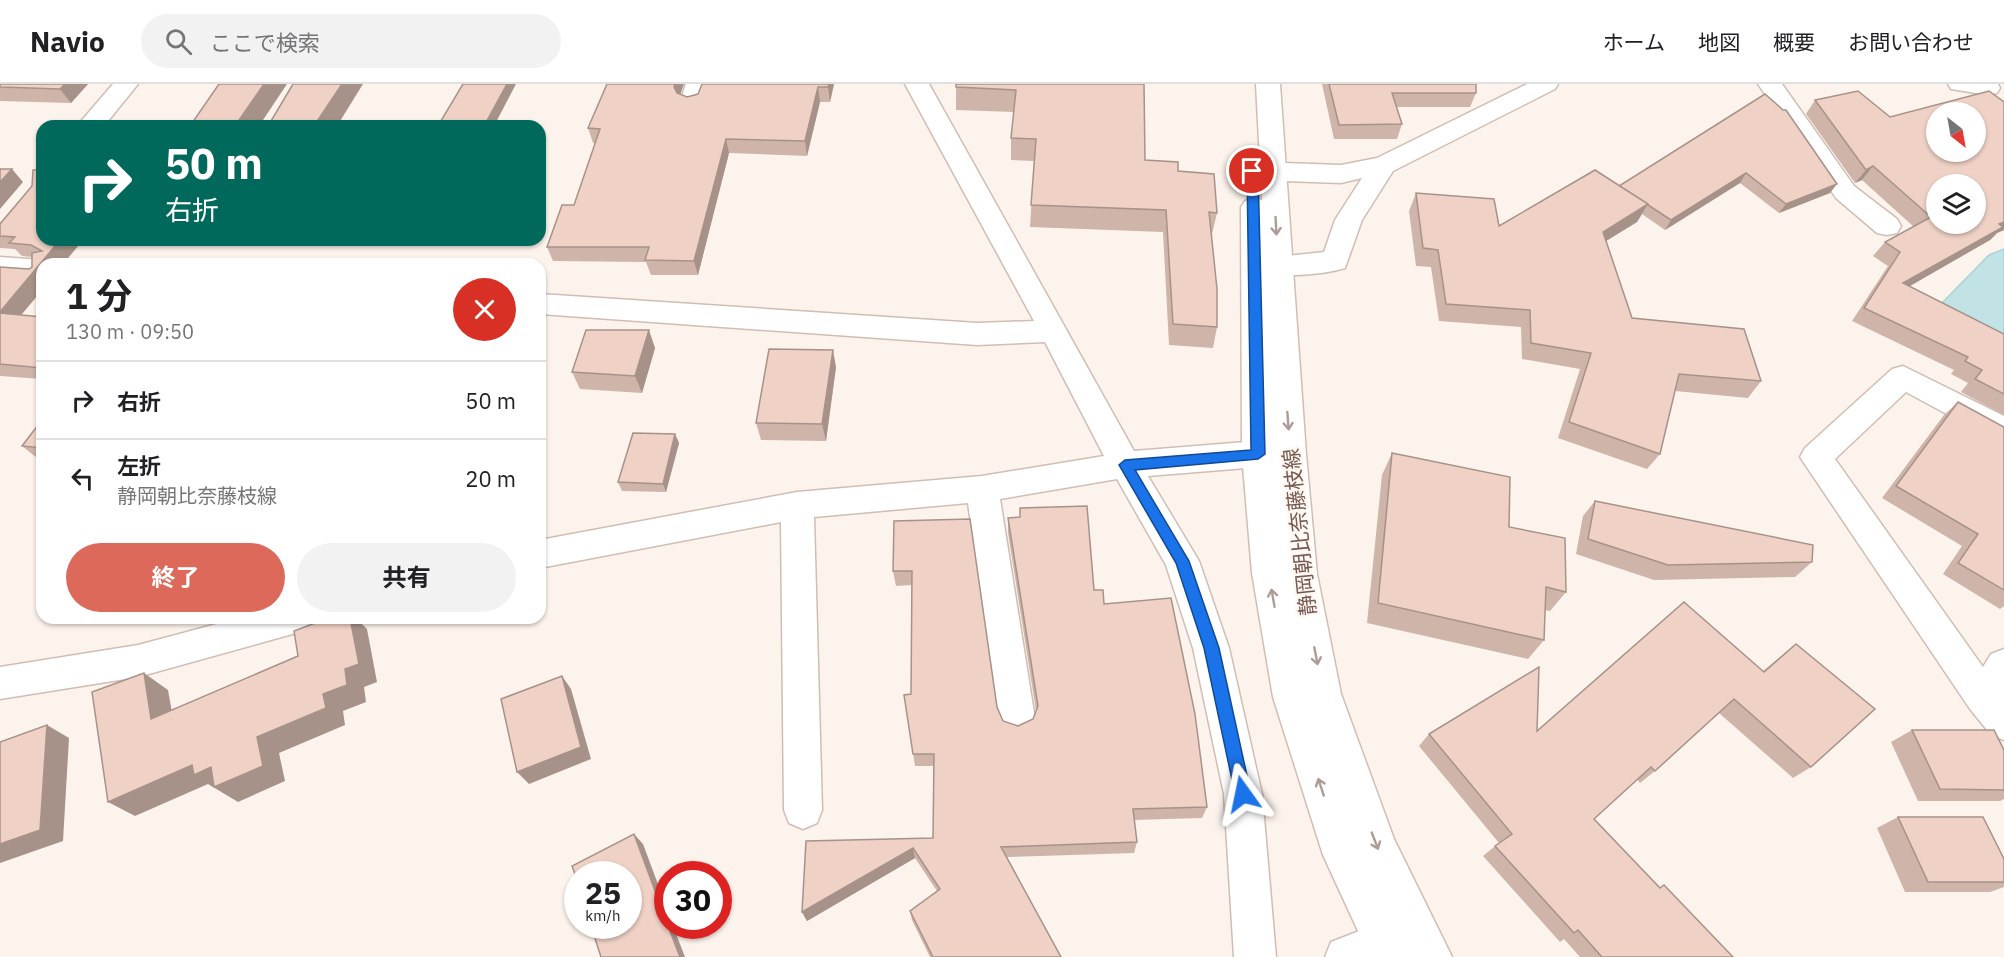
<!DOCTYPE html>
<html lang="ja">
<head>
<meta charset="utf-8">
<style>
  :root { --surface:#fff; --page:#f2f2f2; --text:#202124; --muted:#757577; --line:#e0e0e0; --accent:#dc695a }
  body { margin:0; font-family:"IBM Plex Sans","Noto Sans JP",sans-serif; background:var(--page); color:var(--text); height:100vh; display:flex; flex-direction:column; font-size:22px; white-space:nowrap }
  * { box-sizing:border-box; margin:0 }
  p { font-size:20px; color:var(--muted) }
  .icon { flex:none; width:33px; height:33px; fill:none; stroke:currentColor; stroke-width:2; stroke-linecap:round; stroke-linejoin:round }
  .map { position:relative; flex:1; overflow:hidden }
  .panel { position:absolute; left:36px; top:174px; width:510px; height:366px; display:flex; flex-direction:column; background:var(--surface); border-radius:18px; box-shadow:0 2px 4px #0004 }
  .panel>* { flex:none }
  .banner { position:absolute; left:36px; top:36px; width:510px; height:126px; border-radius:18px; box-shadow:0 2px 4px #0004; background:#00695c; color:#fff; overflow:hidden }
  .needle { width:39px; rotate:149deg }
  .buttons { position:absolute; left:1926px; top:18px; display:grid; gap:12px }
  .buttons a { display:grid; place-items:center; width:60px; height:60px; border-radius:50%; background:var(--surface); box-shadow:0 2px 4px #0004; font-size:30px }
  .speed { position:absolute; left:564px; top:777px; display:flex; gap:12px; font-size:30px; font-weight:700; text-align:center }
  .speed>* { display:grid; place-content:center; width:78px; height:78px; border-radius:50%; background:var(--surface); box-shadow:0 2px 4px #0004; line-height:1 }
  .speed small { font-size:15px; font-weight:400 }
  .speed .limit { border:9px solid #d22; background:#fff; color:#111 }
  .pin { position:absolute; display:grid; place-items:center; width:51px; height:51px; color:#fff; margin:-26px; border:3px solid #fff; border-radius:50%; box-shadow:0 2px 6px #0007 }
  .me { position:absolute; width:66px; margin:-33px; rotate:348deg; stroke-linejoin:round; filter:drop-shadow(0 0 4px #0008) }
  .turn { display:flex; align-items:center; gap:21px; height:126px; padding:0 30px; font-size:27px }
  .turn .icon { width:78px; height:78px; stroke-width:2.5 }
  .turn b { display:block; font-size:42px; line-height:51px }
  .round { display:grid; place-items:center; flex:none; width:63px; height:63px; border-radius:32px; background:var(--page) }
  .summary { display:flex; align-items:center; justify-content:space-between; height:102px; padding:0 30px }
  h1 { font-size:36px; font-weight:700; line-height:45px }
  .action { display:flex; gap:12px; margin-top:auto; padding:12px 30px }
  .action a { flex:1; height:69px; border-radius:36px; background:var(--accent); color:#fff; font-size:24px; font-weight:700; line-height:69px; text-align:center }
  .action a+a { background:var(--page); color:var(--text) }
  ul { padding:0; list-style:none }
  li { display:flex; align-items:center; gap:18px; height:78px; padding:0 30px; border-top:2px solid var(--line) }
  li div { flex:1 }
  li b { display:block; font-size:22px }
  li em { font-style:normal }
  header { display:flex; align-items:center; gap:36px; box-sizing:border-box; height:84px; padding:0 30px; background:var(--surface); border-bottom:2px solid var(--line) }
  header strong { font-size:28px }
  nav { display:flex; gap:33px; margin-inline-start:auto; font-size:21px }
  .search { width:420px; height:54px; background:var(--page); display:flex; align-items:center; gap:15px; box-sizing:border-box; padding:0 21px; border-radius:33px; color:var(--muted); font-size:22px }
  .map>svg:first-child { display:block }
</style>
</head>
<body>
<header>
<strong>Navio</strong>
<div class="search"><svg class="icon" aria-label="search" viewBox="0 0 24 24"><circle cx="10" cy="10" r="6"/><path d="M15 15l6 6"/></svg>ここで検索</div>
<nav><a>ホーム</a><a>地図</a><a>概要</a><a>お問い合わせ</a></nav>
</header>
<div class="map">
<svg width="2004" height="873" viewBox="0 0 2004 873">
  <rect width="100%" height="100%" fill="#fcf4ec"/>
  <path fill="#c1e3e5" stroke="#a8d4d6" stroke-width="1.5" d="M2004 165V252L1942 219 1989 171Z"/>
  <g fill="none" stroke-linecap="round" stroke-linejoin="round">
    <defs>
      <g id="minor">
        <path d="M113 0H138L104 42H77Z"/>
        <path d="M686 0H710L701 23 692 26 683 23 680 18Z"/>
        <path d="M905 0H929L1134 367 1258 357H1285L1296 361 1301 370 1296 379 1285 383H1258L1148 392 1199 477 1229 564 1262 710 1276 873H1234L1224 710 1193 564 1166 481 1117 395 1000 415 1035 635 1030 647 1017 652 1004 647 999 635 968 419 814 433 822 726 817 739 803 745 789 739 784 726 781 438 540 484V456L797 408 982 392 1104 372 1045 258 977 261 540 230V210L977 239 1034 237Z"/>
        <path d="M1527 0H1558L1555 5 1393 87 1362 136 1345 184C1325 190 1287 194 1268 188L1264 181 1268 174 1324 168 1335 136 1362 94 1341 99 1252 96 1243 93 1239 87 1243 81 1252 78 1341 81 1377 74Z"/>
        <path d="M1758 0H1782L1854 102 1897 135 1901 142 1897 149 1887 151 1877 149 1836 114Z"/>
        <path d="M1948 0H1998L2000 4 1997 9 1988 11 1951 5Z"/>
        <path d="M0 173 42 176 52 180H42V196L0 193Z"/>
        <path d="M1903 282 2004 332V358L1993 355 1906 308 1835 375 1983 583 1991 570 2004 565V656L1991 651 1970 625 1800 373 1805 364 1892 285Z"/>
        <path d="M239 534H313L308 545 296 549 138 593 0 615V583L138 561Z"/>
        <path d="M1409 832 1424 838 1430 853 1424 868 1411 873H1325L1331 858 1385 837Z"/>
      </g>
      <path id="secondary" d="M1256 0H1280L1306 370 1317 490 1341 610 1394 755 1452 873H1370L1323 771 1273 613 1252 489 1242 370 1241 123 1245 117 1254 114 1262 116Z"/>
    </defs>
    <use href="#minor" stroke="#d0bdb4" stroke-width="3"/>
    <use href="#secondary" stroke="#d3bdb2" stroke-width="3"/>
    <use href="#minor" fill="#fff" fill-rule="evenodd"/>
    <use href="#secondary" fill="#fff" fill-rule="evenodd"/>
  </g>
  <g fill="#ceb4a9">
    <path d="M0 0H88L71 19 0 17Z"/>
    <path d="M702 0H834L830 18H820L807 72 729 69 698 191H651L646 178 553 177 547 163 574 121 595 59H593L588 44 680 11 687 13 698 10Z"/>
    <path d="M1144 0 1145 76 1178 87 1217 129 1212 150H1211L1217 243 1213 264 1169 261 1163 148 1030 143 1034 77 1011 76V54L1014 28 956 26V3Z"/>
    <path d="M1322 0H1476V9L1470 23H1396L1402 40 1397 55H1334Z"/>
    <path d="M1765 10 1830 109 1779 129 1740 99 1665 146 1642 130 1637 138 1606 157 1632 234 1761 297 1748 314 1675 307 1660 370 1647 385 1558 354 1580 285 1522 275 1521 243 1439 237 1431 183 1416 182 1409 127 1416 109 1499 142 1619 102Z"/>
    <path d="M1815 16 1890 33 2004 18V146L1997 149 1990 156 1909 202 2004 250V331L1961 308 1968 299 1951 290 1954 286 1852 237 1888 182 1873 172 1885 158 1914 143 1862 96 1855 99 1806 30Z"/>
    <path d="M439 40 494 42H440Z"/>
    <path d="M0 140 42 156H83L63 180H42V206L21 231 42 233V295L0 292V183L29 185 32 183V173L22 172 15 165 0 164Z"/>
    <path d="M655 264 642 309 580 305 572 288Z"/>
    <path d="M836 283 826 357 761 356 756 339Z"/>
    <path d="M1958 318 2004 343V522L2000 525 1943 490 1962 462 1882 414 1944 331Z"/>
    <path d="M42 336V378L22 362Z"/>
    <path d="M675 350 679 359 666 408 622 407 618 398Z"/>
    <path d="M1392 369 1509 443 1566 508 1550 527 1545 526 1544 556 1528 575 1367 539 1382 391Z"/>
    <path d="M1595 417 1812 478 1795 493 1654 496 1576 470 1583 432Z"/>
    <path d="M1020 424 1094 506 1104 520 1207 723 1202 734 1134 736 1137 758 1134 769 1007 773 1061 873H930L912 836 910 827 937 807 915 774 807 837 802 828 933 754 934 682H915L904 611 911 610 912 501 896 502 893 487 894 437 997 623 1003 637 1018 642 1033 635 1036 627 1008 449V434L1020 433Z"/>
    <path d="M1796 560 1811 683 1793 694 1719 629 1655 687 1640 699 1637 695 1594 735 1660 804 1664 801 1733 873H1580L1564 855 1560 858 1483 772 1499 759 1419 662 1429 650 1537 647 1763 587Z"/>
    <path d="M1912 646 2004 666V715L2000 717H1918L1891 658Z"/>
    <path d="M1898 733 2004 775V803L1990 808H1905L1877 744Z"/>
  </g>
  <g fill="#a7928a">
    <path d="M65 0H88L71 19 60 5Z"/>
    <path d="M264 0H287L259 42H235Z"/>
    <path d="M342 0H363L337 42H314Z"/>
    <path d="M507 0H516L494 42H484Z"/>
    <path d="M675 0H684L678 17 674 3Z"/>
    <path d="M829 0H834L830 18 828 3Z"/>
    <path d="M818 3 820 18 807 72 805 57Z"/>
    <path d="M726 55 729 69 698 191 694 177Z"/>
    <path d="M1873 82 1862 96 1855 99 1866 86Z"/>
    <path d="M12 85 23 98 0 125V98Z"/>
    <path d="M1746 89 1740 99 1665 146 1671 136Z"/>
    <path d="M1837 100 1830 109 1779 129 1786 120Z"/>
    <path d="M1648 120 1637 138 1593 165 1603 148Z"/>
    <path d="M2004 138V146L1997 149 1990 156 1891 213 1903 199 1999 140Z"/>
    <path d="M60 156H83L63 180H42V206L12 242 0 231V228Z"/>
    <path d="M649 246 655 264 642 309 635 292Z"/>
    <path d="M833 266 836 283 826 357 822 340Z"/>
    <path d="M675 350 679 359 666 408 663 400Z"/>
    <path d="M350 534H356L367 545 377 598 364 603 366 618 343 627 345 641 279 669 285 697 238 718 208 700 135 732 108 718 192 681 211 683 323 610 345 585Z"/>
    <path d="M144 589 168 606 176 651 151 635Z"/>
    <path d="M562 592 571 605 591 675 529 700 517 688Z"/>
    <path d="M47 641 69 654 63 757 0 779V760Z"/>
    <path d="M634 750 643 760 668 827V841Z"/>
    <path d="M913 764 915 774 807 837 802 828Z"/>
    <path d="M668 842H673L685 873H680Z"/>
  </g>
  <g fill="#efd1c5" stroke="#a7928a" stroke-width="1.5" fill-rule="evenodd">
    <path d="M0 0H65L60 5 0 3Z"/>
    <path d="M219 0H264L235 42H190Z"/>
    <path d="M293 0H342L314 42H268Z"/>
    <path d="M463 0H507L484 42 439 40Z"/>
    <path d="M607 0H675L674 3 677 9 687 13 698 10 702 0H829L828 3H818L805 57 726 55 694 177 645 176 649 163H547L562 121H574L600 45 588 44Z"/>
    <path d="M956 0H1144L1145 76 1178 78V87L1214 90 1217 129 1209 128 1217 205V243L1173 240 1166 126 1031 121 1036 55 1011 54 1016 6 956 3Z"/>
    <path d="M1329 0H1476V9H1392L1402 40 1339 41Z"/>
    <path d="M1858 7 1890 33 1989 7 2004 18V138L1999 140 2003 143 1903 199 2004 250V310L1975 295 1982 286 1965 277 1968 273 1864 224 1900 168 1885 158 1931 133 1873 82 1866 86 1815 16ZM1936 28H1976V68H1936ZM1936 100H1976V140H1936Z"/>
    <path d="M1765 10 1783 26H1786L1837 100 1786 120 1746 89 1671 136 1619 102Z"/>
    <path d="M0 85H12L0 98Z"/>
    <path d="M33 86H42V156H60L0 228V183L29 185 32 183V169L42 167 31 161 9 159 15 153 0 152V140L32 102Z"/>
    <path d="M1595 86 1648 120 1603 148 1632 234 1744 245 1761 297 1679 290 1660 370 1569 338 1591 269 1531 259 1530 226 1446 220 1438 166 1423 164 1416 109 1494 115 1499 142Z"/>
    <path d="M0 229 42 233V284L0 280Z"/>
    <path d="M586 246H649L635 292 572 288Z"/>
    <path d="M769 265 833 266 822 340 756 339Z"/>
    <path d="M1958 318 2004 343V506L1958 479 1978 450 1896 402Z"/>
    <path d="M42 336V364L22 362Z"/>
    <path d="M633 349 675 350 663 400 618 398Z"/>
    <path d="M1392 369 1510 393 1509 443 1565 454 1566 508 1546 503 1544 556 1378 519Z"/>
    <path d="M1595 417 1813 461 1812 478 1668 481 1588 455Z"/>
    <path d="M1087 422 1094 506H1103L1104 520 1171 514 1195 630 1207 723 1133 725 1137 758 1001 763 1061 873H933L910 827 940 805 913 764 802 828 806 757 933 754 934 670H913L904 611 911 610 912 487H893L894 437 970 435 997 623 1003 637 1018 642 1033 635 1038 622 1008 434 1020 433V424Z"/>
    <path d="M1684 518 1764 588 1796 560 1875 625 1811 683 1734 615 1655 687 1651 683 1594 735 1660 804 1664 801 1733 873H1602L1578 846 1574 849 1495 762 1512 750 1429 650 1539 583 1537 647Z"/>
    <path d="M328 534H350L359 580 345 585 347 601 323 610 326 624 257 653 263 682 214 703 211 683 194 691 192 681 108 718 92 608 144 589 151 635 298 572 294 547Z"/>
    <path d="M562 592 581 663 517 688 501 615Z"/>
    <path d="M47 641 40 746 0 760V658Z"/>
    <path d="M1912 646H1994L2004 666V706L1940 705Z"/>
    <path d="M1898 733H1983L2004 775V798H1928Z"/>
    <path d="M634 750 668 842 680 873H601L591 842H628V790H578V798L572 782Z"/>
  </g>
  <defs><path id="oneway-shaft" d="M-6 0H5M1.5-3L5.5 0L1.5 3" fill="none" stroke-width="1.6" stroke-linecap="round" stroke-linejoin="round" transform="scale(1.5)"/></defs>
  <g stroke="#ad9b96">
    <use href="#oneway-shaft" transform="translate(1276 142) rotate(87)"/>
    <use href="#oneway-shaft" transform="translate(1288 337) rotate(86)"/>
    <use href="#oneway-shaft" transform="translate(1273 514) rotate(-100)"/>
    <use href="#oneway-shaft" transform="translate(1316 572) rotate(79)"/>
    <use href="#oneway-shaft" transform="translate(1321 703) rotate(-108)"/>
    <use href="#oneway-shaft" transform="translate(1375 757) rotate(69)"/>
  </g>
  <path fill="#1a73e8" stroke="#114b97" stroke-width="1.5" d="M1252 84 1258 87 1265 370 1258 375 1135 386 1189 477 1219 564 1251 710 1248 716 1243 718 1237 716 1235 710 1204 564 1176 479 1119 381 1125 376 1251 366 1247 87Z"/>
  <g text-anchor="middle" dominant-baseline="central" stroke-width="5" stroke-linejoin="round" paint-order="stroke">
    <g font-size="21" fill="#765950" stroke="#fef8f3">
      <text transform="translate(1299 448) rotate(-96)">静岡朝比奈藤枝線</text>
    </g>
  </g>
</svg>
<div class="buttons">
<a><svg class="needle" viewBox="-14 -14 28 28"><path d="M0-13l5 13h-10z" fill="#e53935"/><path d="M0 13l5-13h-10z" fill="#757577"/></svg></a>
<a><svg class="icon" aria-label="layers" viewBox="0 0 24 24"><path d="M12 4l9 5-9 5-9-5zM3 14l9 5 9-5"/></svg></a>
</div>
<div class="speed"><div>25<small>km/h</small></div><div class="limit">30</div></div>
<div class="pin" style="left:1252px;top:87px;background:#d93025"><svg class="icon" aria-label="arrive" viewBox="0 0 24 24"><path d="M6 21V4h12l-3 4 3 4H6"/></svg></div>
<svg class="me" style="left:1243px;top:710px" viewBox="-20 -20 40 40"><path d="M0-17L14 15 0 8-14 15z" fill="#1a73e8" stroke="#fff" stroke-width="4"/></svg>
<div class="banner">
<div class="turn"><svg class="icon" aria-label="right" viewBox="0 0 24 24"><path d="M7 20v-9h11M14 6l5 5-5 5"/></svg><div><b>50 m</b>右折</div></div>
</div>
<section class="panel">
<div class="summary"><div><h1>1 分</h1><p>130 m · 09:50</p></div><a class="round" style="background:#d93025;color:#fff"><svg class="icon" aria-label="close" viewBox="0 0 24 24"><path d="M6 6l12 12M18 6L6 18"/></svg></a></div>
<ul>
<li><svg class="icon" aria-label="right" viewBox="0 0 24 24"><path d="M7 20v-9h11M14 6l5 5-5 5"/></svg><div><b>右折</b></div><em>50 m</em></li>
<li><svg class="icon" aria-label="left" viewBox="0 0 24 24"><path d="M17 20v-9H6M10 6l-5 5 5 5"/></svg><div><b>左折</b><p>静岡朝比奈藤枝線</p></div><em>20 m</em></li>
</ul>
<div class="action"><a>終了</a><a>共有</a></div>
</section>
</div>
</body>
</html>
